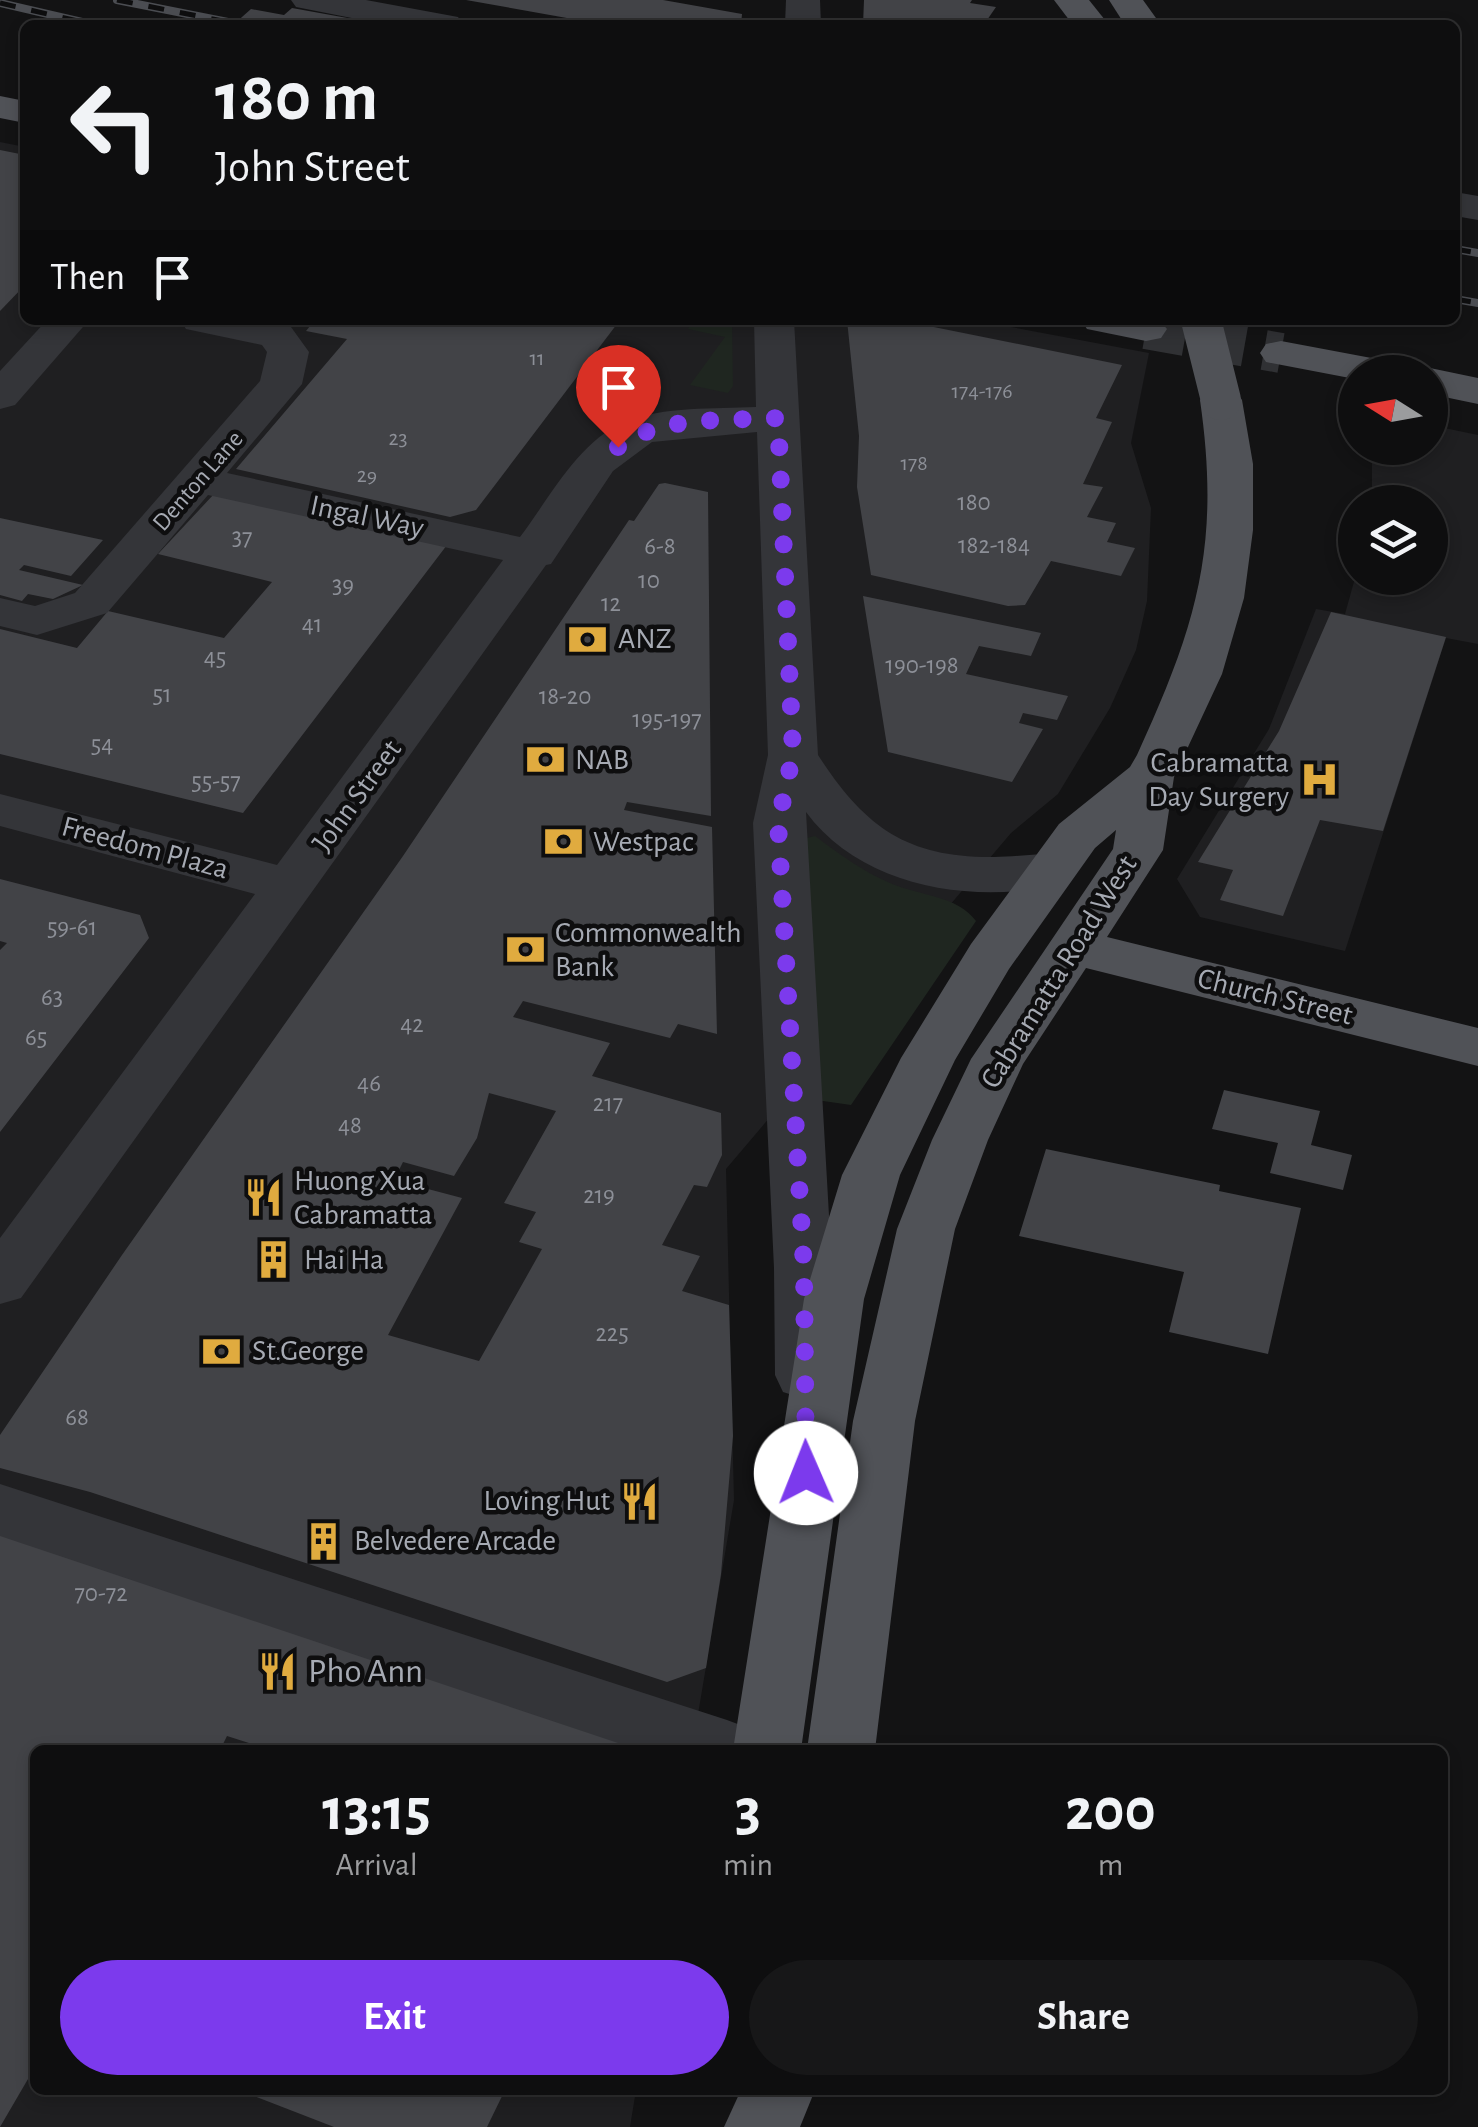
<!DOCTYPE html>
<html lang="en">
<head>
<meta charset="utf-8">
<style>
  :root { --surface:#0e0e0f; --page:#171718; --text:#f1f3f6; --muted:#9b9c9e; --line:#2e2e2f; --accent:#7c3aed }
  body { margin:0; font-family:"Alegreya Sans",sans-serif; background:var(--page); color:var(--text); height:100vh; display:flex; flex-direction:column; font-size:38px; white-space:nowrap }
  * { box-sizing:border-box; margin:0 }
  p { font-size:32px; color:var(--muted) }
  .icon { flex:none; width:55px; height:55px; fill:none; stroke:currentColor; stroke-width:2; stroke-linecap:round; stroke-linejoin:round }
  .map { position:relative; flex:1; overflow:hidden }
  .side { position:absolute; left:30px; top:1745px; width:1418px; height:350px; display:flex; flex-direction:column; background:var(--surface); border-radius:15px; box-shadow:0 5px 15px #0003,0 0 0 2px var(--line) }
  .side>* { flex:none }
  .guide { position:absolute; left:20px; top:20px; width:1440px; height:305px; border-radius:15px; box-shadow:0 5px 15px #0003,0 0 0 2px var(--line); background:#0e0e0f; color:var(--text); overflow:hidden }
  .needle { width:65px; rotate:281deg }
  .tools { position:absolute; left:1338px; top:355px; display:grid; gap:20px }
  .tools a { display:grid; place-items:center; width:110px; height:110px; border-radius:50%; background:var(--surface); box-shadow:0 5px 15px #0003,0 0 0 2px var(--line); font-size:50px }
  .pin { position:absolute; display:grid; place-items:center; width:85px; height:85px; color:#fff; margin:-102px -42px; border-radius:50% 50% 50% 0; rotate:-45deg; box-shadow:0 0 10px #0007 }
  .pin .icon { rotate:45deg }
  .me { position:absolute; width:110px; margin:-55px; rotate:359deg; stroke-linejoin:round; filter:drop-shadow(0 0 8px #0008) }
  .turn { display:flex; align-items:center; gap:35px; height:210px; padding:0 30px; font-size:45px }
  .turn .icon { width:130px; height:130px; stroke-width:2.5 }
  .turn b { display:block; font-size:70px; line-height:85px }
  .then { display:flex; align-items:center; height:95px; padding:0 30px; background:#0003; gap:20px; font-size:38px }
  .eta { display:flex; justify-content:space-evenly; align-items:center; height:170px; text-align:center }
  .eta b { font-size:60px; font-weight:700; line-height:70px }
  .primary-button { display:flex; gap:20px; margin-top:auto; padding:20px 30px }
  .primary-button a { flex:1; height:115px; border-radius:60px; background:var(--accent); color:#fff; font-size:40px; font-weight:700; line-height:115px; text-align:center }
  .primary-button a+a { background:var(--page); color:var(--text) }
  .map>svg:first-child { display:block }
</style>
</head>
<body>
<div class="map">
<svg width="1478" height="2127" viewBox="0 0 1478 2127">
  <rect width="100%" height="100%" fill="#131314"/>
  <g fill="#1f1f21">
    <path d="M0 142 25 147V320H974L1149 353 1131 443 1151 508 1147 601 1136 650 1110 708 1058 794 1011 833 726 1169 734 1500 692 1750H35V2090H636L630 2127H0Z"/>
    <path d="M1430 425 1478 435V644L1446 638 1345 951 1200 917 1177 879 1269 729 1316 609 1345 614 1355 578H1430V502H1372V448H1430Z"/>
  </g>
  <g fill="#1f2620">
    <path d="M694 320H732L733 386 728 393 690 385 725 337 688 329Z"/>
    <path d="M815 836C839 854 862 871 890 883 919 896 957 895 976 921L851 1105 809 1099 793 841Z"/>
  </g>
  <g fill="#424347" fill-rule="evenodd">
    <path d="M466 0H663L742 14 741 25H606Z"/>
    <path d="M864 0H972L970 3 996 7 985 23 962 20 959 25H863Z"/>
    <path d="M292 8 353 19 347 25H233L251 9 284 15Z"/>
    <path d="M0 150 25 155V285L0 311Z"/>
    <path d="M270 320H620L476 510 450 517 236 469 347 339 306 331 310 326Z"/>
    <path d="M847 320H899L1122 365 1096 418 1112 422 1083 484 1103 487 1087 517 1116 523 1107 542 1135 548 1121 576 1051 561 1025 605 1008 606 871 575 857 487 859 436Z"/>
    <path d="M665 483 708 492 711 816 627 802 624 810 712 827 717 1034 678 1024 670 1038 523 1001 513 1017 610 1043 592 1076 721 1113 722 1155 707 1187 694 1185 662 1245 700 1256 682 1291 729 1305 733 1436 721 1574 706 1668 667 1682 90 1492 0 1468V1435L122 1255 403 856 629 520 634 521 659 484ZM489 1093 556 1111 504 1203 536 1212 519 1242 542 1249 479 1361 388 1335 462 1198 394 1180 403 1162 454 1176 477 1138Z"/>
    <path d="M214 494 447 545 243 813 0 754V629L77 648 108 611 224 638 272 582 158 554Z"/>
    <path d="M0 518 103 540 71 576 24 565 19 570 83 585 53 599 28 594 22 601 0 595Z"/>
    <path d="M863 596 1041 633 1031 656 979 646 966 674 1068 696 1057 720 1023 713 1019 723 1043 729 1012 782 888 752Z"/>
    <path d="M1331 612 1446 637 1383 831 1320 820 1283 916 1220 900 1233 870 1198 862 1279 731Z"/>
    <path d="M0 879 140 915 149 938 0 1132V950L7 943 0 941Z"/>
    <path d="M1224 1090 1320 1111 1311 1145 1352 1155 1343 1190 1270 1173 1278 1143 1212 1129Z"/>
    <path d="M1046 1149 1220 1185 1219 1191 1301 1208 1268 1354 1169 1332 1184 1272 1019 1236Z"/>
    <path d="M0 1526 683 1750H271L227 1736 220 1750H35V2067L0 2127Z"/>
    <path d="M505 2090 487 2127H334L241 2091Z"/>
  </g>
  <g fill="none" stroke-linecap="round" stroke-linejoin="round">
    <path stroke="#303134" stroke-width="40" stroke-dasharray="40 20" stroke-linecap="butt" d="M1146 329 1281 353"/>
    <g fill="#343539" fill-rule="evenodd">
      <path d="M291 0H366L458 17 463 25H387L296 7Z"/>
      <path d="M786 0H820L821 25H785Z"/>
      <path d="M1455 192 1478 196V220L1455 216Z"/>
      <path d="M47 320H89L15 405 0 409V371Z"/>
      <path d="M180 320 276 324 291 327 309 352 302 384 227 473 520 537C549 499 578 442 624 422 664 406 715 409 756 407L754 320H794L818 755C864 826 906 858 994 857 1020 857 1045 851 1070 858L1078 870 1070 882C981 906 863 890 806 812L832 1268 835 1375 827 1392 805 1399 783 1392 775 1375 774 1268 753 823 768 755 757 432 652 442 613 471 551 564 546 565 21 1298 0 1304V1238L255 894 0 826V794L277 865 503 560 208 495 107 613 37 635 0 626V598L35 606 75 593 260 381 267 352 262 345 186 329Z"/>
      <path d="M0 1484 727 1720 751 1729 761 1750H639L0 1536Z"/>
    </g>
    <g fill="#505257" fill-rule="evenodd">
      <path d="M1054 0H1089L1109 25H1073Z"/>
      <path d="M1109 0H1143L1161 25H1125Z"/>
      <path d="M0 96 25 101V123L0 118Z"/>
      <path d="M1081 320H1159L1167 329 1161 338 1146 341 1087 329Z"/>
      <path d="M1281 341 1398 363 1404 372H1355V379L1266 362 1260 353 1266 344Z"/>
      <path d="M1430 368 1478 378V404L1430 394V372H1415Z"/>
      <path d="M1221 387 1236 391 1242 400 1253 464V530L1244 598 1222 674 1174 777 1163 850 1107 937 1478 1028V1066L1086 968 1023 1064 988 1140 955 1229 915 1421 875 1750H807L853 1421 897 1229 932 1140 971 1059 1113 849 1116 830 1095 848 1009 969 955 1060 900 1175 864 1299 801 1750H733L804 1299 842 1175 901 1058 971 944 1059 824 1130 767 1137 755C1197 624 1221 546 1200 400L1206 391Z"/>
      <path d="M741 2090H815L800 2127H724Z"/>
    </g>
    <defs>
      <g id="rail">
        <path d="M117 0 243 25"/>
        <path d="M0 3 95 25"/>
        <path d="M1455 249 1478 253"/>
        <path d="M1455 299 1478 303"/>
      </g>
    </defs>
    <use href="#rail" stroke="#4b4d52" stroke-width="8"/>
    <use href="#rail" stroke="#0e0e0f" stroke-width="5" stroke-dasharray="16" stroke-linecap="butt"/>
    <path stroke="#505257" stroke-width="40" d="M1201 320 1221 400"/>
  </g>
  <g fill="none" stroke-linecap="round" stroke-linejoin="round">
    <path stroke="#7c3aed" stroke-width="18" stroke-dasharray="0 32.4" d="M618 447C661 415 726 421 778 418L793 754 778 823 804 1268 806 1473"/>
  </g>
  <defs>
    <symbol id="bank-bare" viewBox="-9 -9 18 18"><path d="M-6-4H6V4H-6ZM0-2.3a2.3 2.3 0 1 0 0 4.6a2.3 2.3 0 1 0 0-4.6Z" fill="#e0ab3f" stroke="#0e0e0f" stroke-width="2.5" paint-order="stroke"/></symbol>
    <symbol id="hospital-bare" viewBox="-9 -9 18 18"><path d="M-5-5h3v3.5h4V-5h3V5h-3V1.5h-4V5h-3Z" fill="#e0ab3f" stroke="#0e0e0f" stroke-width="2.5" paint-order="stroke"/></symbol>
    <symbol id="restaurant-bare" viewBox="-9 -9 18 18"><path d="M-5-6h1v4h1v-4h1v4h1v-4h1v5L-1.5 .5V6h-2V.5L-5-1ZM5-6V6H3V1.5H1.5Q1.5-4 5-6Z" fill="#e0ab3f" stroke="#0e0e0f" stroke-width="2.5" paint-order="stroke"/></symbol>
    <symbol id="building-bare" viewBox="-9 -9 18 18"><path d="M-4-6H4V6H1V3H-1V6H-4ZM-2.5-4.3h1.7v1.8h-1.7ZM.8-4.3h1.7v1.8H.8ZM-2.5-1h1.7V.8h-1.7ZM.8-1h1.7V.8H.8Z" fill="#e0ab3f" stroke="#0e0e0f" stroke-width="2.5" paint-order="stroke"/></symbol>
  </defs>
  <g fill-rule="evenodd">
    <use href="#bank-bare" x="560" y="612" width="55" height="55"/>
    <use href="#bank-bare" x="518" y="732" width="55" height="55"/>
    <use href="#hospital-bare" x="1292" y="752" width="55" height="55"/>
    <use href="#bank-bare" x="536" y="814" width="55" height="55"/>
    <use href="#bank-bare" x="498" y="922" width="55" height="55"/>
    <use href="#restaurant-bare" x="236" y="1170" width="55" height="55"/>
    <use href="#building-bare" x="246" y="1232" width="55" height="55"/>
    <use href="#bank-bare" x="194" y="1324" width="55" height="55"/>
    <use href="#restaurant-bare" x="612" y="1474" width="55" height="55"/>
    <use href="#building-bare" x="296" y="1514" width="55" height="55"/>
    <use href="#restaurant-bare" x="250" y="1644" width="55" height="55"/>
  </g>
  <g text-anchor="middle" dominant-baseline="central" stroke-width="9" stroke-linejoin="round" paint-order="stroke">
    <g font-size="22" fill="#8d9098">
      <text x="537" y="358">11</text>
      <text x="982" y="391">174-176</text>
      <text x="398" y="438">23</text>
      <text x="914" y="463">178</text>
      <text x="367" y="475">29</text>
    </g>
    <g font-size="25" fill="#a6aab3" stroke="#0e0e0f">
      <text transform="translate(198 481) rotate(-49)">Denton Lane</text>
    </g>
    <g font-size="25" fill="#8d9098">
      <text x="974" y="502">180</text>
      <text x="242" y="537">37</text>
      <text x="994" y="545">182-184</text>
      <text x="660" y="546">6-8</text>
      <text x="649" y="580">10</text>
      <text x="343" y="585">39</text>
      <text x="611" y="603">12</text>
      <text x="312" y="624">41</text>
      <text x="215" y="657">45</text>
      <text x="922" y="665">190-198</text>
      <text x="162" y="694">51</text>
      <text x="565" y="696">18-20</text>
      <text x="667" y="719">195-197</text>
      <text x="102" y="744">54</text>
      <text x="216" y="781">55-57</text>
      <text x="72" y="927">59-61</text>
      <text x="52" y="997">63</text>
      <text x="412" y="1024">42</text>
      <text x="36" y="1037">65</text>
      <text x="369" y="1083">46</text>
      <text x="608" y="1103">217</text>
      <text x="350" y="1125">48</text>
      <text x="599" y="1195">219</text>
      <text x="612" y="1333">225</text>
      <text x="77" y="1417">68</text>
      <text x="101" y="1593">70-72</text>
    </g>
    <g font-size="30" fill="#a6aab3" stroke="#0e0e0f">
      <text transform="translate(367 517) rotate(12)">Ingal Way</text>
      <text transform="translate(357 796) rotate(-54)">John Street</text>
      <text transform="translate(145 848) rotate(15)">Freedom Plaza</text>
      <text transform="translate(1059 972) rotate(-58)">Cabramatta Road West</text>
      <text transform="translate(1275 997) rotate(14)">Church Street</text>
    </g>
    <g font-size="30" fill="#a6aab3" stroke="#0e0e0f" text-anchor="start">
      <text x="618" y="639">ANZ</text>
      <text x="575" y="760">NAB</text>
      <text x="1289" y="763" text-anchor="end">Cabramatta<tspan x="1289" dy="34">Day Surgery</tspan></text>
      <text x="593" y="842">Westpac</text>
      <text x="555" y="933">Commonwealth<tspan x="555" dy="34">Bank</tspan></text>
      <text x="294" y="1181">Huong Xua<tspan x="294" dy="34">Cabramatta</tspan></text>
      <text x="304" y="1260">Hai Ha</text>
      <text x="252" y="1351">St.George</text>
      <text x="610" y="1501" text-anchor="end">Loving Hut</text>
      <text x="354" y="1541">Belvedere Arcade</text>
    </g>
    <g font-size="35" fill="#a6aab3" stroke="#0e0e0f" text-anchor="start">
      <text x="308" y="1671">Pho Ann</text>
    </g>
  </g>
</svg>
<div class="tools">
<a><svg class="needle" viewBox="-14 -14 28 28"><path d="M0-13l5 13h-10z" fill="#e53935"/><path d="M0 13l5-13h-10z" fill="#9b9c9e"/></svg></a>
<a><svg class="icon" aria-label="layers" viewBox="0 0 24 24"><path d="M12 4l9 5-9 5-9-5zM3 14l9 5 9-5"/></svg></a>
</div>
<div class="pin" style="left:618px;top:447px;background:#d93025"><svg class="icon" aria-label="arrive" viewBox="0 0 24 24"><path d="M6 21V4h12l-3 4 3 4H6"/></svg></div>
<svg class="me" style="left:806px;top:1473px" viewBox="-20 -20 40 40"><circle r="19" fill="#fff"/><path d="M0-13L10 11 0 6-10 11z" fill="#7c3aed"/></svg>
<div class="guide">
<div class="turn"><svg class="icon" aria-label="left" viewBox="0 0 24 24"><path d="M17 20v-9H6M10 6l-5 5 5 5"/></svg><div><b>180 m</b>John Street</div></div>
<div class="then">Then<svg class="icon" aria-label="arrive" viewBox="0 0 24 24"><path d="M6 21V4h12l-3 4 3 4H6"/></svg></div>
</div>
<section class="side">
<div class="eta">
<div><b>13:15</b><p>Arrival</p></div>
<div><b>3</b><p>min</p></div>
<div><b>200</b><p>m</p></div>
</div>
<div class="primary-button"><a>Exit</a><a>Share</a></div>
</section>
</div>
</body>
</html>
